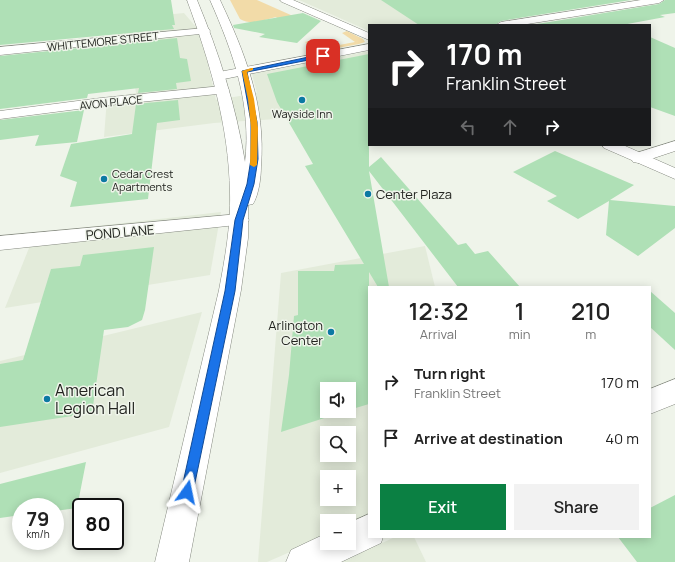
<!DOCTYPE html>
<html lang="en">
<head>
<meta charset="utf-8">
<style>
  :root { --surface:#fff; --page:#f2f2f2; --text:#222; --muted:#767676; --accent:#0b8043 }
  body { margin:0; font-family:Manrope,sans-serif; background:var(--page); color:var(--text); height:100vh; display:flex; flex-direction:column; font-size:15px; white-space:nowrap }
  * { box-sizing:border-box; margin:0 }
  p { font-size:13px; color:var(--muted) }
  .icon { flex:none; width:22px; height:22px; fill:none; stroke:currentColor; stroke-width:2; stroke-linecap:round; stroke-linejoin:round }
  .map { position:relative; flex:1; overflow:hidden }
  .side { position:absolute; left:368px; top:286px; width:283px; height:252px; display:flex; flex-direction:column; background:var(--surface); border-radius:0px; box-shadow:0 2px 10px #0003 }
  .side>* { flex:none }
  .hud { position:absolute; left:368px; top:24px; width:283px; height:122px; border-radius:0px; box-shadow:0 2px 10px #0003; background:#202124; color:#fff; overflow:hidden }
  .tools { position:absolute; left:320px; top:382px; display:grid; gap:8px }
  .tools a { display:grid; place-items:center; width:36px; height:36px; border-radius:0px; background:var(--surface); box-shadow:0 2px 10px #0003; font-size:20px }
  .speed { position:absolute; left:12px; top:498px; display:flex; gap:8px; font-size:20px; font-weight:700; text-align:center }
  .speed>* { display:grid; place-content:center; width:52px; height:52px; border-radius:50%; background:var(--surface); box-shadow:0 2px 10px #0003; line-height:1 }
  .speed small { font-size:10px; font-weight:400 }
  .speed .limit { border:2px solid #111; border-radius:6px; background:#fff; color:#111 }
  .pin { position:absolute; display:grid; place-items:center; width:34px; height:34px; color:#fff; margin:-17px; border-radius:8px; box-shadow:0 2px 6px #0006 }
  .me { position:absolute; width:44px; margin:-22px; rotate:12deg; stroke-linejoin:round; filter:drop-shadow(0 0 3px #0008) }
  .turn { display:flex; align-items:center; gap:14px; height:84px; padding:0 12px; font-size:18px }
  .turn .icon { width:52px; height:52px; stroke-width:2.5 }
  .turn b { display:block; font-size:28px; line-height:34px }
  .lanes { display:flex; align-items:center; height:38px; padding:0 12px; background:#0003; justify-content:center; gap:20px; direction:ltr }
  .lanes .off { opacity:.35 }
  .eta { display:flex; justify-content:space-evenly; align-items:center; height:68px; text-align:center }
  .eta b { font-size:24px; font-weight:600; line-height:28px }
  .button { display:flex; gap:8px; margin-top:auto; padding:8px 12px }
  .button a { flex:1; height:46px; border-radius:0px; background:var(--accent); color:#fff; font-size:16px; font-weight:600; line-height:46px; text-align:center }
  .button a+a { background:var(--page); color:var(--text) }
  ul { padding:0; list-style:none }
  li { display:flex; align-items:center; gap:12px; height:56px; padding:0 12px }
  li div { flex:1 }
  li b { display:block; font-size:15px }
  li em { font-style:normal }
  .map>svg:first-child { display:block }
</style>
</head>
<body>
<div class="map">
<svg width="675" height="562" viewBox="0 0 675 562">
  <rect width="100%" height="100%" fill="#eff4ea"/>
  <g fill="#e3ebda" fill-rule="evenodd">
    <path d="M299 0H424L475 25H369V31Z"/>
    <path d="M184 13 201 33 216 100 257 93 252 74 369 51V80L359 102 277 119 214 123 104 137 107 98 136 93 128 41 114 42 113 20Z"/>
    <path d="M221 212 210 275 5 308 35 233Z"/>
    <path d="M425 246 435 287H369V518L349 527V521H327V536L267 562H258L281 273ZM327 389H349V411H327ZM327 433H349V455H327ZM327 477H349V499H327Z"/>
    <path d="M202 312 169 427 0 473V361Z"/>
    <path d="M395 537H414L426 562H342Z"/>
  </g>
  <g fill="#f2dba8">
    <path d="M230 0H257L293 16 279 20 276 17C263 20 252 26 240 19Z"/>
    <path d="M347 31 363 39 365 42 359 44 317 52 305 42 309 41 318 49 355 42 342 33Z"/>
  </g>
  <g fill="#afe0b6">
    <path d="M0 0H171L175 25H172L174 29 0 45Z"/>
    <path d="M381 0H631L501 21 495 25H419Z"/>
    <path d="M665 0H675V13L660 15 665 17 622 25H531L659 4Z"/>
    <path d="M303 13 321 21 297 43 259 37 265 34 234 28 233 25Z"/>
    <path d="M650 37 675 48V116L650 107Z"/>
    <path d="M177 38 180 58 187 59 191 81 176 83 177 89 138 93 139 88 88 94 87 98 0 109V56Z"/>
    <path d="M369 54V167L381 157 458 245 466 243 475 254 488 251 520 287H458L369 171 389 287H378L369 272V404L349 410V389H327V411H346L281 432 289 375 294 316 298 315V271H334L335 265 364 264 305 166 313 164 277 102 267 74Z"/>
    <path d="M178 100 180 120 157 123 148 199 70 207 77 182 60 176 71 144 132 134 136 104Z"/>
    <path d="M84 110 77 142 35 146 39 135 0 140V120Z"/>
    <path d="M555 151 634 185 610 200 675 206V228L638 256 606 235 609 201 578 219 547 201 557 196 513 172Z"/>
    <path d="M154 247 145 310 142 320 128 327 104 330 92 413 0 427V364L23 360 51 269 80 266 83 255Z"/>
    <path d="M650 291 675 313V350L650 327Z"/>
    <path d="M86 462 77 508 55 511V507H21V515L0 518V484Z"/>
    <path d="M675 495V562H637L618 537H650V508Z"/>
  </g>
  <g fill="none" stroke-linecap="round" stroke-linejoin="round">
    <defs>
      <g id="street">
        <path d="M641 0H664L659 3 521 25H496L501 22Z"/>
        <path d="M205 28 209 29 210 31 209 33 0 55V47Z"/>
        <path d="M369 44V50L219 80 214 79 213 76 214 73 219 72Z"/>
        <path d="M222 86 227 87 229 90 227 93 101 106 0 119V111L101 98Z"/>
        <path d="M675 141V151L639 163 633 162 631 158 633 154Z"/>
        <path d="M239 214 246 216 249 220 246 224 0 250V236Z"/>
        <path d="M675 379V404L650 414V389Z"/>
        <path d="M369 514V537H383L381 543 341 562H286L291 550 327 533V543H349V523Z"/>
      </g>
      <g id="primary">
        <path d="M280 0H293L369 33V40L282 2Z"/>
        <path d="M602 145H623L675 168V179L604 148Z"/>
      </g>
      <path id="highway" d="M187 0H197C219 53 236 106 245 162 252 105 233 52 210 0H220C245 53 266 106 261 166 261 177 259 194 253 204L248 205V238L241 290 189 562H155L219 290C225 258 231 226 230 193 229 126 210 62 187 0Z"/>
    </defs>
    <use href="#street" stroke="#84887f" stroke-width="1"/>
    <use href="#primary" stroke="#84887f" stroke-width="1"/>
    <use href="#highway" stroke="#84887f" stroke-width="1"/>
    <use href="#street" fill="#fff" fill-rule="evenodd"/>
    <use href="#primary" fill="#fff" fill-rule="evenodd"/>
    <use href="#highway" fill="#fff" fill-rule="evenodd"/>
  </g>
  <path fill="#1a73e8" stroke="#114b97" d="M323 54 324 57 247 72 257 122 258 159 254 184 243 220 235 291 193 492 192 497 187 499 182 497 181 492 225 291 235 220 247 184 251 159V122L242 71Z"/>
  <path fill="#f59e0b" d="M251 68H253V70L247 72 254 99 258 128 257 165 254 167 250 165 251 128 248 99 242 71Z"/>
  <g fill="#0c79a3" stroke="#eff4ea" stroke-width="1.5">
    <circle cx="302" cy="100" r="4"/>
    <circle cx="104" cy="179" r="4"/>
    <circle cx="368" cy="194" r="4"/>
    <circle cx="331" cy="332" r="4"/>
    <circle cx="47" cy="399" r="4"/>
  </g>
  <g text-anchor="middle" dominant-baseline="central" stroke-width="3" stroke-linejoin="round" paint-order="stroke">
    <g font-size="11" fill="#21231f" stroke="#eff4ea">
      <text transform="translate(103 41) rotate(-6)">WHITTEMORE STREET</text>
      <text transform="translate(111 102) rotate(-6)">AVON PLACE</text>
    </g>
    <g font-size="11" fill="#21231f" stroke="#eff4ea">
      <text x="302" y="113">Wayside Inn</text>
      <text x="112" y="173" text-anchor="start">Cedar Crest<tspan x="112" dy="13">Apartments</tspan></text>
    </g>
    <g font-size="13" fill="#21231f" stroke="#eff4ea" text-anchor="start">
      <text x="376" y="194">Center Plaza</text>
      <text x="323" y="325" text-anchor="end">Arlington<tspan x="323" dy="15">Center</tspan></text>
    </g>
    <g font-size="13" fill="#21231f" stroke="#eff4ea">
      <text transform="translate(120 232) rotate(-5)">POND LANE</text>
    </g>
    <g font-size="16" fill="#21231f" stroke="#eff4ea" text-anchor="start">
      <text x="55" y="390">American<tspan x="55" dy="18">Legion Hall</tspan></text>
    </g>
  </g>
</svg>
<div class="tools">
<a><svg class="icon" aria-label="sound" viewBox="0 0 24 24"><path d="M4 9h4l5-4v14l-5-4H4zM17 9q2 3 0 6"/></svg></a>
<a><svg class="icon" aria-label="search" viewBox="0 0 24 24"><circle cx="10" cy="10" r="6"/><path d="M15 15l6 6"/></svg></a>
<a>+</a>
<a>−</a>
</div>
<div class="speed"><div>79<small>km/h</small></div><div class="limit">80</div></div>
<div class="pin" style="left:323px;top:56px;background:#d93025"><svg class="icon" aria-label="arrive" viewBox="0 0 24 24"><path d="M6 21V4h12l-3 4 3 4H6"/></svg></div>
<svg class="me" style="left:187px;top:492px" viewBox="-20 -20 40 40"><path d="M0-17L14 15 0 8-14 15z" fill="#1a73e8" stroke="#fff" stroke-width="4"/></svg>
<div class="hud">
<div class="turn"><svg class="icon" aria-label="right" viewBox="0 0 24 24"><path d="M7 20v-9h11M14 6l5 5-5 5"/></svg><div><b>170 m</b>Franklin Street</div></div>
<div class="lanes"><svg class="icon off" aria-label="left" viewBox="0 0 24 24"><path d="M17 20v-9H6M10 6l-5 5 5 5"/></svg><svg class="icon off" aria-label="ahead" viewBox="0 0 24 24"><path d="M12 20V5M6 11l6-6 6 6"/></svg><svg class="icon" aria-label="right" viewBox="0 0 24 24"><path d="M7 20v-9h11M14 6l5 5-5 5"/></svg></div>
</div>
<section class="side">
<div class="eta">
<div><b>12:32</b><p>Arrival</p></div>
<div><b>1</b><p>min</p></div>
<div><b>210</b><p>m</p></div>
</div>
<ul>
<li><svg class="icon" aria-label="right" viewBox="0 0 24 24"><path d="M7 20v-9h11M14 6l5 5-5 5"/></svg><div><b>Turn right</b><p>Franklin Street</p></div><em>170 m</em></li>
<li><svg class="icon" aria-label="arrive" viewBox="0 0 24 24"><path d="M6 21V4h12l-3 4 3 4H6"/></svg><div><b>Arrive at destination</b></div><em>40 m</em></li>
</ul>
<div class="button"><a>Exit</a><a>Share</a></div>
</section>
</div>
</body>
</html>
